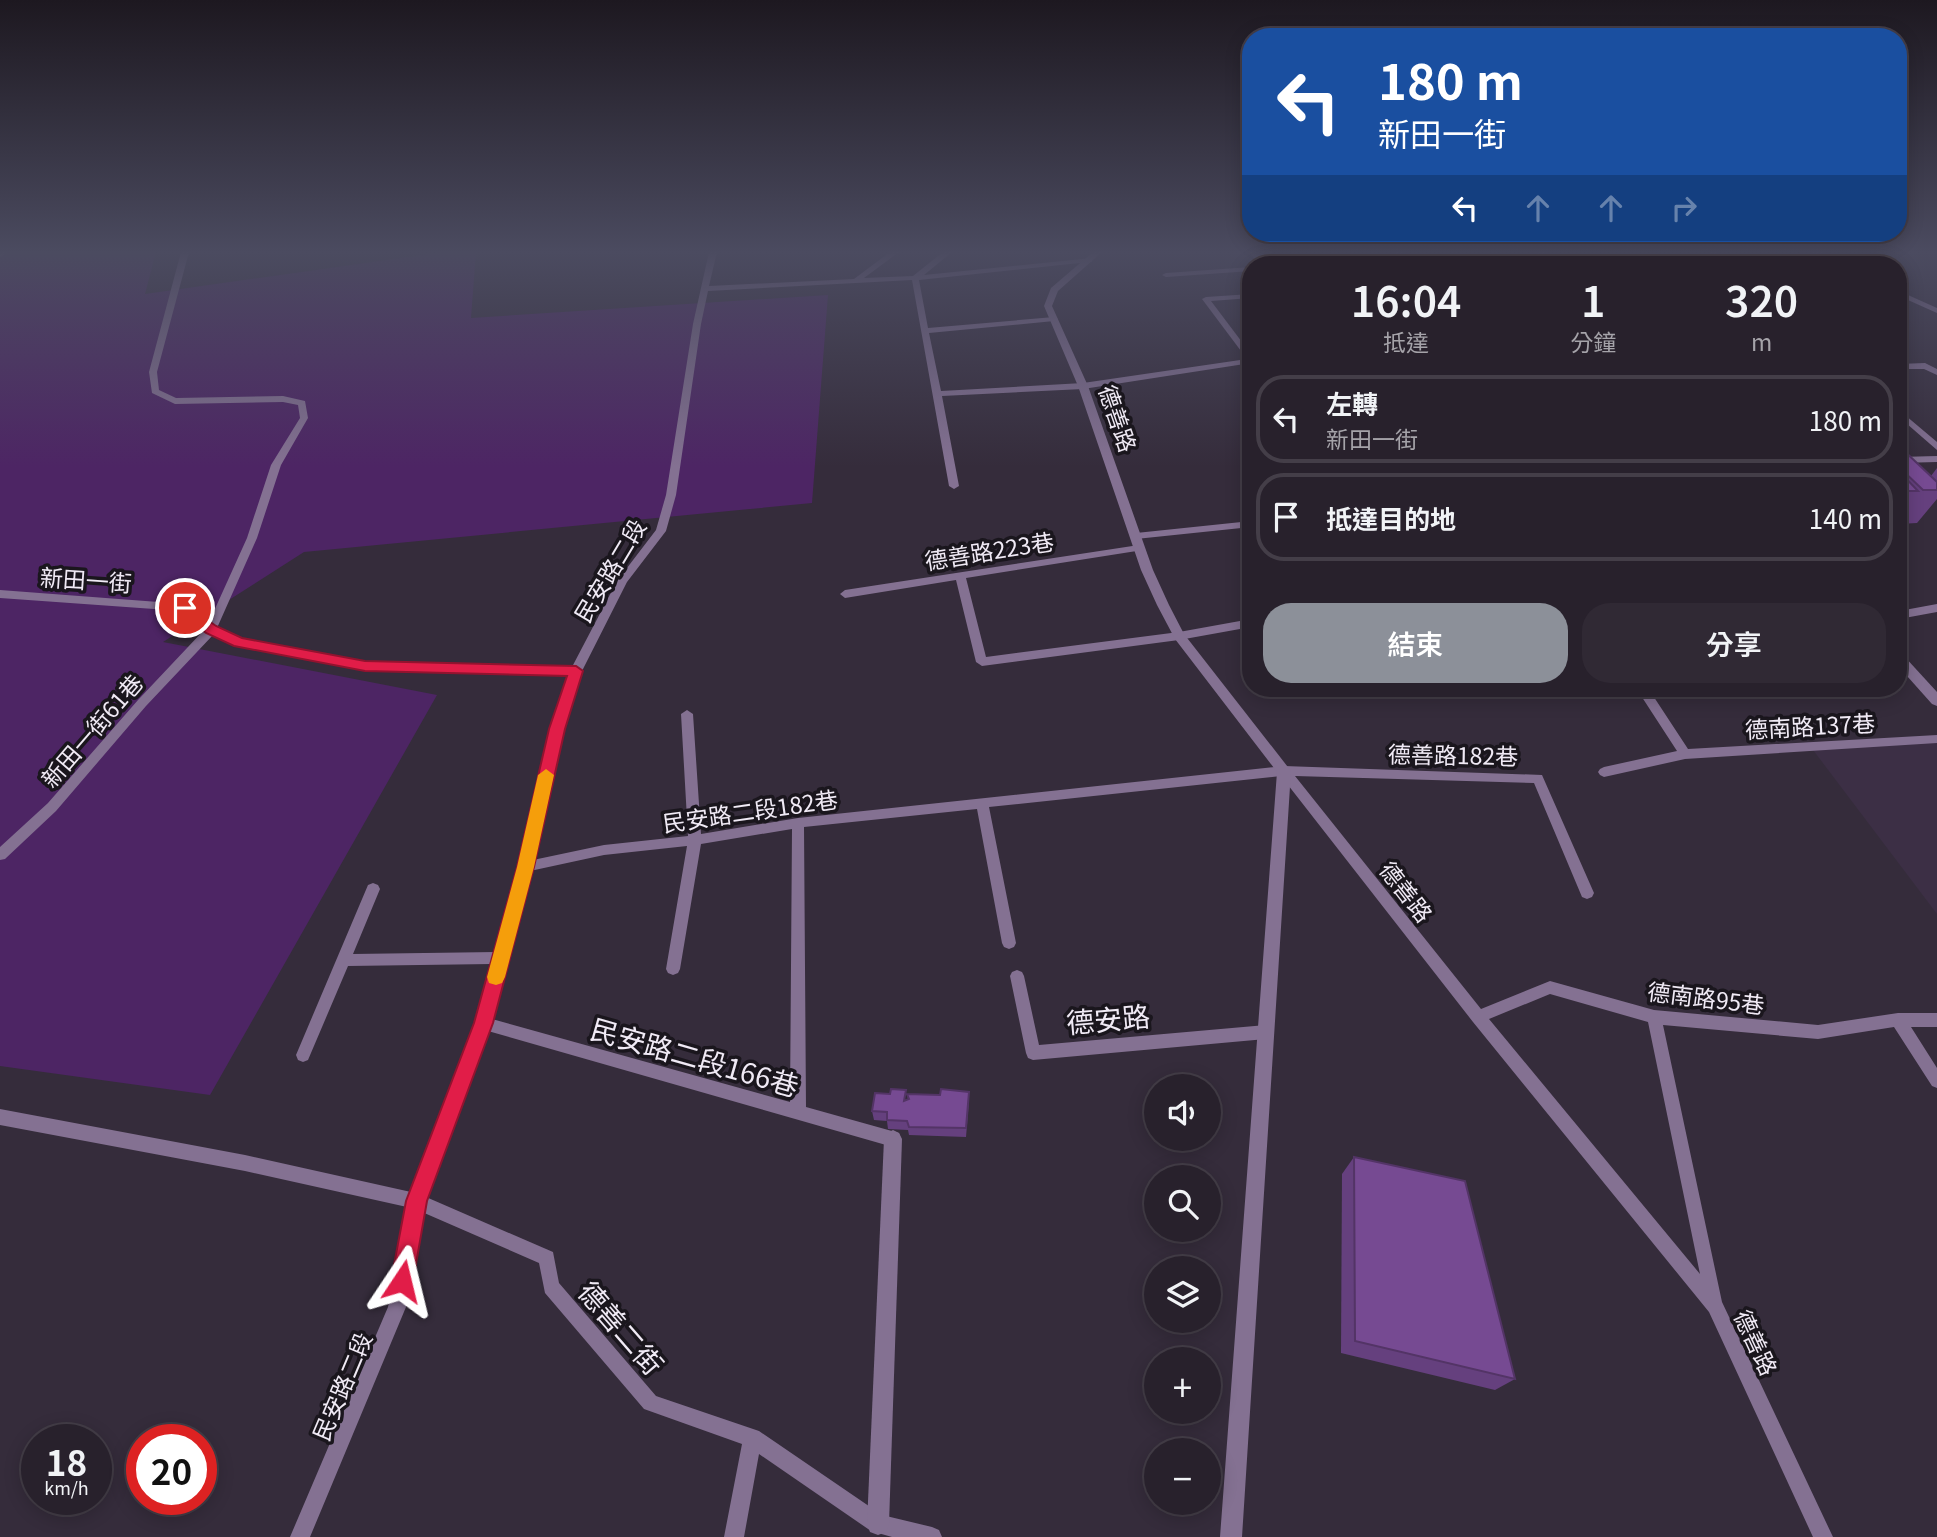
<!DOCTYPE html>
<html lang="zh-TW">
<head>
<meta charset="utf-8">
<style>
  :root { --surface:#28212c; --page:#302934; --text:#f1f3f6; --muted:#a5a3a9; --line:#443e48; --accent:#8c9099 }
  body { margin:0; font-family:Georgia,"Noto Sans TC",serif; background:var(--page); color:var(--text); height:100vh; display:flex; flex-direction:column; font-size:26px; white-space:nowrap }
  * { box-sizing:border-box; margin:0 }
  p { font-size:23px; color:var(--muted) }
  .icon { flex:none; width:38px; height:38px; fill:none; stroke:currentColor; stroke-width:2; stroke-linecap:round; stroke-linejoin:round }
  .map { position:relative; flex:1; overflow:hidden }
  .panel { position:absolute; left:1242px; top:256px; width:665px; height:441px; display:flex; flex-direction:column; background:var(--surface); border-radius:28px; box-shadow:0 4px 18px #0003,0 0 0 2px var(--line) }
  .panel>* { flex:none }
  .guide { position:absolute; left:1242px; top:28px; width:665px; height:214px; border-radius:28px; box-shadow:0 4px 18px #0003,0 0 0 2px var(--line); background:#1a4fa0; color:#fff; overflow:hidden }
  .tools { position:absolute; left:1144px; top:1074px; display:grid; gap:14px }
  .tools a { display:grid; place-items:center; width:77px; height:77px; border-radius:50%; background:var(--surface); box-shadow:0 4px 18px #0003,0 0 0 2px var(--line); font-size:35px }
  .speed { position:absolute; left:21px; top:1424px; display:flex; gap:14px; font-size:35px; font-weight:700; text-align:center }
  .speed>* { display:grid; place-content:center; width:91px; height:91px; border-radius:50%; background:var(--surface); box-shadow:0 4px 18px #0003,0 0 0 2px var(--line); line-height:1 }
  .speed small { font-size:18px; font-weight:400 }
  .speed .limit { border:10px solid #d22; background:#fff; color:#111 }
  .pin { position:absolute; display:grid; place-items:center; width:60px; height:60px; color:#fff; margin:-30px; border:4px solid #fff; border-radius:50%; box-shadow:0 2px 7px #0007 }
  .me { position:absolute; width:77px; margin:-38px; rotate:10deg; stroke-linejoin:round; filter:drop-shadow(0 0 5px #0008) }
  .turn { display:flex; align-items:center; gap:24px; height:147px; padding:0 21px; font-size:32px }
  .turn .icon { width:91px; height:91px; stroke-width:2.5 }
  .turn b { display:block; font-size:49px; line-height:60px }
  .lanes { display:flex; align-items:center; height:66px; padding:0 21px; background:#0003; justify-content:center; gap:35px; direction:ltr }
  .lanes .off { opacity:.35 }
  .eta { display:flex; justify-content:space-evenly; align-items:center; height:119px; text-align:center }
  .eta b { font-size:42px; font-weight:600; line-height:49px }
  .primary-button { display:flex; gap:14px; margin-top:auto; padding:14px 21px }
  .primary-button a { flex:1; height:80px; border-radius:28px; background:var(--accent); color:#fff; font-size:28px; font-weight:600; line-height:80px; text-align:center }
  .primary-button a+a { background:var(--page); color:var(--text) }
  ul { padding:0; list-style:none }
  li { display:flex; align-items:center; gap:21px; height:88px; margin:0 14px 10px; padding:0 7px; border:4px solid var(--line); border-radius:28px }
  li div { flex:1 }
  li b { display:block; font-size:26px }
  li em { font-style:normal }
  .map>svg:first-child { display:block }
</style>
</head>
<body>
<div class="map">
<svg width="1937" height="1537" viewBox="0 0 1937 1537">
  <rect width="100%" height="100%" fill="#352c3b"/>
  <path fill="#3c2f45" d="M1937 740V914L1807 742Z"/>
  <path fill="#4d2564" d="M0 252H156L145 294 443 252H476L471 318 828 295 812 503 304 552 163 642 437 695 210 1095 0 1066Z"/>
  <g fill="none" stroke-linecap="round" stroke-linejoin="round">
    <g fill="#847192" fill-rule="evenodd">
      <path d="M181 252H189L157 372 159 390 176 398 283 396 305 401 308 418 281 465 257 538 217 628 241 639 365 662 572 667 617 581 656 530 666 495 693 324 709 252H717L709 286 854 279 890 252H899L864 278 913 276 943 252H952L924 275 1092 258V262H1089L919 280 928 328 1054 317 1058 319 1054 321 929 333 941 391 1083 383 1247 359 1202 299 1206 297 1251 294V298L1211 301 1251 354V363L1083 389 942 396 959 486 954 489 949 486 912 280 708 291 701 324 676 495 666 531 627 582 582 671 563 729 533 860 604 845 688 836 681 714 687 710 693 714 701 834 798 818 1284 766 1542 775 1594 893 1592 897 1587 899 1582 897 1534 783 1295 776 1481 1009 1550 981 1654 1010 1818 1025 1898 1013H1937V1027H1911L1937 1068V1088L1932 1086 1894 1027 1818 1039 1663 1025 1722 1302 1833 1537H1813L1709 1312 1473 1022 1281 776 989 807 1016 943 1014 947 1009 949 1004 947 1002 943 977 809 804 827 806 1107 899 1133 901 1139 899 1145 893 1147 488 1031 426 1197 553 1252 559 1283 656 1396 759 1431 882 1515 932 1527 939 1530 942 1537H892L871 1531 759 1454 744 1537H724L742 1444 644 1409 545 1293 539 1263 422 1212 406 1307 310 1537H290L388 1307 407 1207 245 1171 0 1125V1109L245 1155 411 1192 477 1023 492 964 348 966 308 1060 303 1062 298 1060 296 1055 368 885 373 883 378 885 380 889 353 954 496 952C520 860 539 765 569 675L365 670 239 646 213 635 146 706 56 811 5 859 0 860V847L48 803 138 700 204 630 182 611 0 598V590L185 604 209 622 247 538 271 465 300 418 298 405 283 402 175 404 152 393 149 372ZM792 829 790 1102 492 1019 530 871 604 855 687 846 666 969 668 973 673 975 678 973 680 969 701 844ZM1550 994 1648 1022 1700 1274 1489 1019Z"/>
      <path d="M1250 252H1258L1265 264H1257Z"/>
      <path d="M1394 252H1402L1413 264H1405Z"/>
      <path d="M1711 252H1719L1715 259 1693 263 1627 264 1624 261 1628 259H1693L1709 255Z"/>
      <path d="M1812 252H1822L1844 264H1835Z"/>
      <path d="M1251 267V271L1166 277 1162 275 1166 273Z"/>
      <path d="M1899 291 1937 308V313L1899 296Z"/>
      <path d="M1925 363 1937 369V375L1924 369H1899V364Z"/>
      <path d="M1899 410 1937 442V450L1899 417Z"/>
      <path d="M1937 456V462L1899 463V457Z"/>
      <path d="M1251 521V527L1136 539 1131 536 1136 533Z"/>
      <path d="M1139 545 1144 548 1143 550 966 578 986 657 1179 632 1251 619V627L1179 640 982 666 976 662 956 580 845 598 840 594 845 590Z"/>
      <path d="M1937 604V612L1899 619V611Z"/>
      <path d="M1470 688H1482L1484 692 1478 696 1474 695Z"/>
      <path d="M1636 688H1648L1688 749 1937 735V743L1685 759 1604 777 1600 775 1598 772 1600 769 1604 767 1677 751Z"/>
      <path d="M1017 970 1022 972 1024 976 1039 1045 1266 1025 1271 1027 1273 1032 1271 1037 1266 1039 1033 1060 1028 1058 1026 1053 1010 976 1012 972Z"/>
    </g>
    <g fill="#847192" fill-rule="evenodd">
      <path d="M1093 252H1102L1058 291 1052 306 1088 386 1153 570 1169 605 1184 634 1291 771 1242 1537H1220L1277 772 1175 639 1157 605 1141 570 1078 386 1044 306 1051 288Z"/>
      <path d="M1535 252H1544L1553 264H1545Z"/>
      <path d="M1899 655 1904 656 1937 692V706L1932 704 1899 667Z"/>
      <path d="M893 1130 899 1133 902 1139 889 1524 886 1532 878 1535 870 1532 867 1524 884 1139 887 1133Z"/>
    </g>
    <path fill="#847192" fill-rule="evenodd" d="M0 252H8L0 257Z"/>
  </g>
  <g fill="#65407e">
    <path d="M1899 446 1931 476 1937 468V499L1917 523 1899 524Z"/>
    <path d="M890 1094 906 1100 908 1099 907 1094 969 1101 966 1137 909 1135 908 1130 888 1129 887 1121 874 1120 872 1111Z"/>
    <path d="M1354 1157 1515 1379 1495 1390 1341 1353 1342 1174Z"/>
  </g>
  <g fill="#764a92" stroke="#533466" stroke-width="2">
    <path d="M1899 446 1937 482V490H1923L1899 467Z"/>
    <path d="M1899 471 1918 491H1899Z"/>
    <path d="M891 1089 906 1090 904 1101 909 1099 907 1094 940 1095 941 1089 969 1092 966 1128 909 1127 907 1121 887 1120V1112L872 1111 875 1093 890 1094Z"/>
    <path d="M1354 1157 1465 1181 1515 1379 1355 1341Z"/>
  </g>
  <linearGradient id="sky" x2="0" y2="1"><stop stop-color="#1d1820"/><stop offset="0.54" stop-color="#4b4b60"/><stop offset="1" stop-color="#4b4b60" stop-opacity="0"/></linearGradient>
  <rect width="1937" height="467" fill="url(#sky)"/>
  <path fill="#e11d48" stroke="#92132f" stroke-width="2" d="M185 604 216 626 242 638 365 661 576 666 583 671 565 729 534 867 493 1023 427 1201 413 1281 410 1289 402 1292 394 1289 391 1281 406 1201 474 1023 517 867 549 729 567 676 365 671 234 646 206 633 180 612 178 608Z"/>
  <path fill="#f59e0b" d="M546 769 554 775 534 867 505 977 502 983 496 985 489 983 487 977 517 867 538 775Z"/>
  <g text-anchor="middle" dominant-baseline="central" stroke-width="7" stroke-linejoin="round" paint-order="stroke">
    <g font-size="23" fill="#f0eaf5" stroke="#1a161d">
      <text transform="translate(1119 418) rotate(71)">德善路</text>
      <text transform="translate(989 550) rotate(-9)">德善路223巷</text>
      <text transform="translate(609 570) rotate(-59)">民安路二段</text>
      <text transform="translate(86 579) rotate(4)">新田一街</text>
      <text transform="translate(1810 725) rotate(-3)">德南路137巷</text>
      <text transform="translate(91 730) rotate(-49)">新田一街61巷</text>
      <text transform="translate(1453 754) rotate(1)">德善路182巷</text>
      <text transform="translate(750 810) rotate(-8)">民安路二段182巷</text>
      <text transform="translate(1407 891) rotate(52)">德善路</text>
      <text transform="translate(1706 997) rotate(7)">德南路95巷</text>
      <text transform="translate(1757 1342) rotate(65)">德善路</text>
      <text transform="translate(341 1386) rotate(-67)">民安路二段</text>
    </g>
    <g font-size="28" fill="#f0eaf5" stroke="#1a161d">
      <text transform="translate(1108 1018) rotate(-5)">德安路</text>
      <text transform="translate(695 1056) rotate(16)">民安路二段166巷</text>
      <text transform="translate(622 1327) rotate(49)">德善二街</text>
    </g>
  </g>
</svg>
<div class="tools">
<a><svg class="icon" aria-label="sound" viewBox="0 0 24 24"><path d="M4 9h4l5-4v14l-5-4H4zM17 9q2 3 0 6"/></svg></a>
<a><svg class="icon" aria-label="search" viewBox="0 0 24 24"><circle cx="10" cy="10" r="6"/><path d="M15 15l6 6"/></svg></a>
<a><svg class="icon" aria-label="layers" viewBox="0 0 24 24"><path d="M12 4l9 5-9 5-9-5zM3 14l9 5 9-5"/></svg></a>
<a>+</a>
<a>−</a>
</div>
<div class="speed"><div>18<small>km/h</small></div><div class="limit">20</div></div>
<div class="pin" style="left:185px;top:608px;background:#d93025"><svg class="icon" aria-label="arrive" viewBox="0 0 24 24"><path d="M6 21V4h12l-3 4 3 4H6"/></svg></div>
<svg class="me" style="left:402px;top:1281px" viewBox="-20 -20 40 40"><path d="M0-17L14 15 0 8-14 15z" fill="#e11d48" stroke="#fff" stroke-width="4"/></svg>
<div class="guide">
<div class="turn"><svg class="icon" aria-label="left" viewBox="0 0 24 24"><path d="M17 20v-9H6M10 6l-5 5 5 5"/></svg><div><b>180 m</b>新田一街</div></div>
<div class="lanes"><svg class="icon" aria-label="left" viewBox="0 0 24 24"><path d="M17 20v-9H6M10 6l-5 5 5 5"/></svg><svg class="icon off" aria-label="ahead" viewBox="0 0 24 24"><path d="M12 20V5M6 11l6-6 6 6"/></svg><svg class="icon off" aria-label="ahead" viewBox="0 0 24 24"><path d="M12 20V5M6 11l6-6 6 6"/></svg><svg class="icon off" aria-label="right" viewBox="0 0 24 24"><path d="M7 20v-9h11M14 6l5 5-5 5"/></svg></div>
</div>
<section class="panel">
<div class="eta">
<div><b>16:04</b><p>抵達</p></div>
<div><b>1</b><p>分鐘</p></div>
<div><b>320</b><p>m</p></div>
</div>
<ul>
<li><svg class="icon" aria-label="left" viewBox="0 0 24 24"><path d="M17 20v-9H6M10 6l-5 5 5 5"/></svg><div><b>左轉</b><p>新田一街</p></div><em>180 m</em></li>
<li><svg class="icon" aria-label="arrive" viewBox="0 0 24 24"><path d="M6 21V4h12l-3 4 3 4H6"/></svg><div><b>抵達目的地</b></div><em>140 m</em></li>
</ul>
<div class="primary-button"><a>結束</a><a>分享</a></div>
</section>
</div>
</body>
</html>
